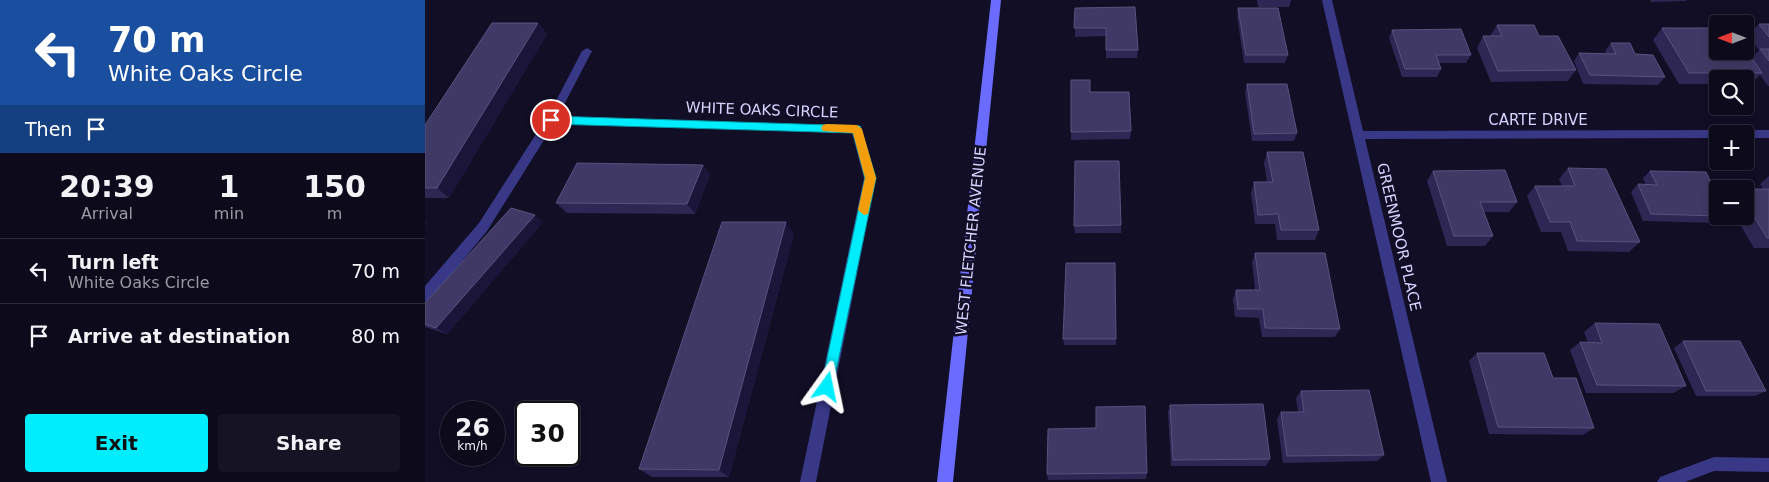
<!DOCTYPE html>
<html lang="en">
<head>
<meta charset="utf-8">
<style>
  :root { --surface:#0d0a1c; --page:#161325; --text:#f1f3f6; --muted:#9a9aa3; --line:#2d2b3b; --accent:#00edfe }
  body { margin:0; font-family:"DejaVu Sans",sans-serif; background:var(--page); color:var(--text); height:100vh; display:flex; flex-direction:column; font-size:19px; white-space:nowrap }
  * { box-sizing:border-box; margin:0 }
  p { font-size:16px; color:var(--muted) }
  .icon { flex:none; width:28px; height:28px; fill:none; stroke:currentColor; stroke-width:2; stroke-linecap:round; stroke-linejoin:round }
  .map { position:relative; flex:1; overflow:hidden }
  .details { display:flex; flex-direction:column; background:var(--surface); width:425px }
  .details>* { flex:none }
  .hud { background:#1a4fa0; color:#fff; overflow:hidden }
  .needle { width:32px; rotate:270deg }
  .buttons { position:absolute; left:1284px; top:15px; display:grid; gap:10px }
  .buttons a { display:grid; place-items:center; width:45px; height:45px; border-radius:5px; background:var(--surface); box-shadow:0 2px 8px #0003,0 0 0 1px var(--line); font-size:25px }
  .speed { position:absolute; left:15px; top:401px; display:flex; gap:10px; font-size:25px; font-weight:700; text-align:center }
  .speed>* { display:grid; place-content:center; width:65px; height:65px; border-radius:50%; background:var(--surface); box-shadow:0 2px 8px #0003,0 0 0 1px var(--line); line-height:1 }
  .speed small { font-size:12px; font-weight:400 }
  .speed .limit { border:2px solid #111; border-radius:8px; background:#fff; color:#111 }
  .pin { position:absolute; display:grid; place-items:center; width:42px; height:42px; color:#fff; margin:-21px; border:2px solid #fff; border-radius:50%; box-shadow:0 1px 5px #0007 }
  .me { position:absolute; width:55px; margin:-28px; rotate:12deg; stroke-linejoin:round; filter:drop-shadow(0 0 4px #0008) }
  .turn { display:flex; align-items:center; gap:18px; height:105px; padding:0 25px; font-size:22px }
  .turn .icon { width:65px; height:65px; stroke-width:2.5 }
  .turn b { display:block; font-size:35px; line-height:42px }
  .then { display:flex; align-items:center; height:48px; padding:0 25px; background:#0003; gap:10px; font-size:19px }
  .eta { display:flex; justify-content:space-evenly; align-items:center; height:85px; text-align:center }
  .eta b { font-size:30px; font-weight:800; line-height:35px }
  .button { display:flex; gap:10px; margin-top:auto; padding:10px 25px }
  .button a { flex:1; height:58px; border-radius:5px; background:var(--accent); color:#111; font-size:20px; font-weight:800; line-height:58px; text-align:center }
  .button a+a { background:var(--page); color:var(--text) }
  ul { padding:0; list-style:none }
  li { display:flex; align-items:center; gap:15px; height:65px; padding:0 25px; border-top:1px solid var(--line) }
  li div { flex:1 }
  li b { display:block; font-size:19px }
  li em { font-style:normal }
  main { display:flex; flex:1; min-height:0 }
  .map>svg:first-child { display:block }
</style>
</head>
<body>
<main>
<section class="details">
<div class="hud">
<div class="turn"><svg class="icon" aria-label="left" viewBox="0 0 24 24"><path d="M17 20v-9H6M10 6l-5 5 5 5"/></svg><div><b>70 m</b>White Oaks Circle</div></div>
<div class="then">Then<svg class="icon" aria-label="arrive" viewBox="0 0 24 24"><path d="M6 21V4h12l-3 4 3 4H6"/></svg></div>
</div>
<div class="eta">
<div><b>20:39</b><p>Arrival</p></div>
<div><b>1</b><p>min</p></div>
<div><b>150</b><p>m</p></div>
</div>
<ul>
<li><svg class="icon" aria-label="left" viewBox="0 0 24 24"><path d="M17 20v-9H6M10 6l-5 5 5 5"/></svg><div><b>Turn left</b><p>White Oaks Circle</p></div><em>70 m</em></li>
<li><svg class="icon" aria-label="arrive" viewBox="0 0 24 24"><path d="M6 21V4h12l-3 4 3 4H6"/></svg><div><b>Arrive at destination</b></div><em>80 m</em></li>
</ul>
<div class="button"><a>Exit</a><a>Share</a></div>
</section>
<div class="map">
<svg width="1344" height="482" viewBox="0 0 1344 482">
  <rect width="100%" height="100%" fill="#110e26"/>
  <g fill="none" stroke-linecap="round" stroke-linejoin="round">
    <path fill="#383886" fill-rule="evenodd" d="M162 48 167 51 131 120 126 124 122 123 121 120 157 51Z"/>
    <g fill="#383886" fill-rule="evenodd">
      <path d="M897 0H907L938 131 1292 130 1298 134H1292V138L940 139 1022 482H1006Z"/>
      <path d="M126 116 436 126 451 178 391 482H375L439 178 427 133 129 124 62 231 5 300 0 302V286L54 223 122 117Z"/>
      <path d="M1320 130H1344V138H1320V134H1314Z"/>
      <path d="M1289 457 1344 458V472L1289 471 1260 482H1232L1235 477Z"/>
    </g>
    <path fill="#6a6bff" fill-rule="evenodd" d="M566 0H576L528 482H512Z"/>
  </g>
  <g fill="#2e2754">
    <path d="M832 0H866L864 7H833Z"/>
    <path d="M1225 0H1262L1261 1 1226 2Z"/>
    <path d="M650 8 713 50 712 58H681V36L650 37Z"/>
    <path d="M813 8 863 55 860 63H819L812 16Z"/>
    <path d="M113 23 122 34 24 198H0V125Z"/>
    <path d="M1334 24H1344V86H1343L1335 75 1326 84H1320V79H1292V84H1254L1228 40 1237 28 1327 58 1334 50 1323 35Z"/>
    <path d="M1072 25 1114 36 1151 70 1143 81 1066 82 1052 48 1058 36H1065Z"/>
    <path d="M967 30 1046 55 1041 63H1014L1016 69 1012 77H977L964 38Z"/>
    <path d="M1186 43 1210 54 1240 77 1233 85 1158 84 1149 61 1154 53H1181L1180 51Z"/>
    <path d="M822 84 872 133 869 141H827L820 92Z"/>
    <path d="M665 92 706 131 705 139 646 140V132Z"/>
    <path d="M842 152 894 230 890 240H852L850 224H830L826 193 829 182H842L839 163Z"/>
    <path d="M278 165 285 175 270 214 142 213 131 203Z"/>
    <path d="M1143 168 1215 242 1204 252 1143 251 1136 232H1116L1102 196 1110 186H1137L1134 179Z"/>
    <path d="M1008 171 1092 202 1084 212H1059L1068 236 1060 246H1022L1002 181Z"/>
    <path d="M1225 171 1292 194V216H1303L1295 223 1218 221 1206 192 1213 184 1221 185 1218 178Z"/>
    <path d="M1344 176V248H1329L1310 216H1320V189H1338L1335 184Z"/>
    <path d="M118 222 22 334 0 327V303Z"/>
    <path d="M696 225V233H650L649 226Z"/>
    <path d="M369 234 304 477H227L214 469Z"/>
    <path d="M830 253 915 329 910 337H837L834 318 810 317 808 299 811 290H830L827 262Z"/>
    <path d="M1170 323 1261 386 1248 393H1161L1145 350 1155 342 1163 343 1159 332Z"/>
    <path d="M638 339H691V345H639Z"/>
    <path d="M1258 341 1341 391 1330 396H1271L1249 348Z"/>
    <path d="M1052 353 1128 378 1169 428 1158 435 1064 434 1044 361Z"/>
    <path d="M876 391 959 455 952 461 858 463 852 419 856 412H873L871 398Z"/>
    <path d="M745 405 845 459 841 466H746L743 412Z"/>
    <path d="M722 473 721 479 623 480 622 474Z"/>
  </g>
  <g fill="#1b153a">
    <path d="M113 23 122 34 24 198 12 188Z"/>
    <path d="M278 165 285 175 270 214 262 204Z"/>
    <path d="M110 215 118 222 22 334 11 328Z"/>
    <path d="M0 220 3 222 0 225Z"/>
    <path d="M361 222 369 234 304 477 294 470Z"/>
  </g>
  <g fill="#403966" stroke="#57527e">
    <path d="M710 7 713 50H681V28H649L650 8Z"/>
    <path d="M813 8H853L863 55H821Z"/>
    <path d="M67 23H113L12 188H0V125Z"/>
    <path d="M1334 24H1344V37Z"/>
    <path d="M1072 25H1109L1114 36H1133L1151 70 1073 71 1058 36H1077Z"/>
    <path d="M1237 28H1292V51H1320V48L1337 73H1264Z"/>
    <path d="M1036 29 1046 55H1011L1016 69H980L967 30Z"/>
    <path d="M1186 43H1205L1210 54 1228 55 1240 77 1165 75 1154 53 1191 54Z"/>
    <path d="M1335 49H1344V61Z"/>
    <path d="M646 80H665V92H704L706 131 646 132Z"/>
    <path d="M822 84H862L872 133 829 134Z"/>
    <path d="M842 152H878L894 230H856L853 214 833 215 829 182H848Z"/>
    <path d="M650 161H694L696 225 649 226Z"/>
    <path d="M152 163 278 165 262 204 131 203Z"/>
    <path d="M1143 168 1181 169 1215 242 1152 241 1145 222H1125L1110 186H1150Z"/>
    <path d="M1080 170 1092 202H1055L1068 236H1029L1008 171Z"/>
    <path d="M1225 171 1281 172 1292 194V216L1226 214 1213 184 1232 185Z"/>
    <path d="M1320 189H1344V238H1342L1320 201Z"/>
    <path d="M86 208 110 215 11 328 0 324V303Z"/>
    <path d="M297 222H361L294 470 214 469Z"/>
    <path d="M830 253H900L915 329 840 328 838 309H813L811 290H835Z"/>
    <path d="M641 263H690L691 339H638Z"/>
    <path d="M1170 323 1234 324 1261 386 1172 385 1155 342 1177 343Z"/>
    <path d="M1258 341H1315L1341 391H1281Z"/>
    <path d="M1052 353H1119L1128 378H1151L1169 428 1073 427Z"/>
    <path d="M944 390 959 455 862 456 856 412H879L876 391Z"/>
    <path d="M838 404 845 459 748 460 745 405Z"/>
    <path d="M720 406 722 473 622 474 623 429 671 428V407Z"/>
  </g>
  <path fill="#00edfe" stroke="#009aa5" d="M126 116 435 126 451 178 407 391 402 393 398 391 396 387 440 178 428 133 126 124 121 120Z"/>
  <path fill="#f59e0b" d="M402 124 432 125 437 129 451 178 443 214 439 215 433 210 440 178 428 133 398 131 396 128 398 125Z"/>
  <g text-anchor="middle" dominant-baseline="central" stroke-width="5" stroke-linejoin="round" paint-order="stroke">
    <g font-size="15" fill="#d6d3ff" stroke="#110e26">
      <text transform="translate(337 110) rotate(2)">WHITE OAKS CIRCLE</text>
      <text x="1113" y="120">CARTE DRIVE</text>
      <text transform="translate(974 237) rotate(77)">GREENMOOR PLACE</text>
      <text transform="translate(546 241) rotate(-84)">WEST FLETCHER AVENUE</text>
    </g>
  </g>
</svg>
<div class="buttons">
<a><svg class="needle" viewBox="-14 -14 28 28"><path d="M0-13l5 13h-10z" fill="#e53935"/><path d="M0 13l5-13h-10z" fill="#9a9aa3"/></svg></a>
<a><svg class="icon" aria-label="search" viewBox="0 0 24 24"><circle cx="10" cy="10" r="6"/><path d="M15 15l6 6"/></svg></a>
<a>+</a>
<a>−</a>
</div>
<div class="speed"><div>26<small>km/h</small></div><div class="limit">30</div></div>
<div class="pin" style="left:126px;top:120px;background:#d93025"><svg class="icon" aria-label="arrive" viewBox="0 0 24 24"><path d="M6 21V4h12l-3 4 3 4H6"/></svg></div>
<svg class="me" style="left:402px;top:387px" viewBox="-20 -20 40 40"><path d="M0-17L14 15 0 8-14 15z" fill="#00edfe" stroke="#fff" stroke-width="4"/></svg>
</div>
</main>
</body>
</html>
